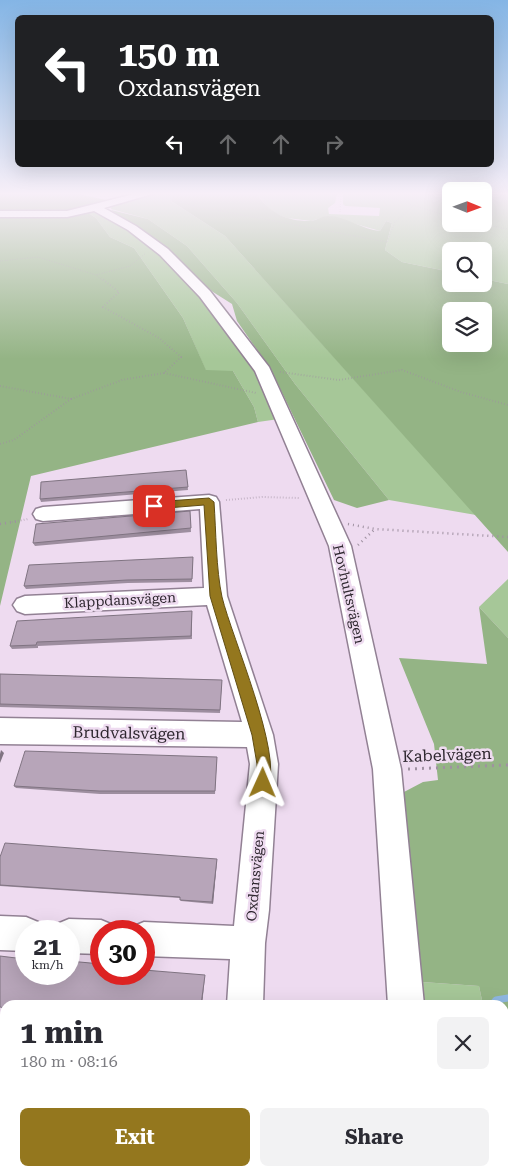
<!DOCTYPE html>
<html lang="en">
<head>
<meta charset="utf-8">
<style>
  :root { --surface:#fff; --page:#f2f2f3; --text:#2b2b33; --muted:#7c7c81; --accent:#94771e }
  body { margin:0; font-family:"Roboto Serif",serif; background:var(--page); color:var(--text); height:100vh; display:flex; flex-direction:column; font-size:19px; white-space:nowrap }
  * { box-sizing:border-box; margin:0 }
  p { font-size:16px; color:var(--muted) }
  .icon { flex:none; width:28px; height:28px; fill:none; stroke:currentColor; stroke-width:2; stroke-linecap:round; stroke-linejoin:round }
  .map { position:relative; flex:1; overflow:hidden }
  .details { position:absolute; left:0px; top:1000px; width:509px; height:176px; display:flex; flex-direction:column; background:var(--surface); border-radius:15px 15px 0 0; box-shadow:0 5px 20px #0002 }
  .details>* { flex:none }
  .banner { position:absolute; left:15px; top:15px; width:479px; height:152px; border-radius:8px; box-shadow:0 5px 20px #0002; background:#202124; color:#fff; overflow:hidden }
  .needle { width:32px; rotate:91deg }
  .fabs { position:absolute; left:442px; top:182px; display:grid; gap:10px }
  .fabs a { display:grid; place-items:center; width:50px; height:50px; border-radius:8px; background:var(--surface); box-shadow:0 5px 20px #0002; font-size:25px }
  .speed { position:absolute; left:15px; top:920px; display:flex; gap:10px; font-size:25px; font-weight:700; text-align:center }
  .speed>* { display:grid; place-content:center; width:65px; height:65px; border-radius:50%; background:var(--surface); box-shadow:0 5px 20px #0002; line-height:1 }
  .speed small { font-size:12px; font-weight:400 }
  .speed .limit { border:8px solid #d22; background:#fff; color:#111 }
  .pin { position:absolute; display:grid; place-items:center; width:42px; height:42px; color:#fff; margin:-21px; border-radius:10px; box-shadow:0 2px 8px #0006 }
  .me { position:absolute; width:55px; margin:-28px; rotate:1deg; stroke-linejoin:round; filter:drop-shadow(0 0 4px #0008) }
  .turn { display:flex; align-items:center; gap:18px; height:105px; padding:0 20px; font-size:22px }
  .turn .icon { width:65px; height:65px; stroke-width:2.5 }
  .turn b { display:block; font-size:35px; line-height:42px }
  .lanes { display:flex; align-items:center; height:48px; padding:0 20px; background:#0003; justify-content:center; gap:25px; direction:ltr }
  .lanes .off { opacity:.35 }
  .round { display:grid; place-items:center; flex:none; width:52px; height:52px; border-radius:8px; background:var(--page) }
  .head { display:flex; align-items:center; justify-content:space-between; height:85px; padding:0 20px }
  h1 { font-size:30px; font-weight:700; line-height:38px }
  .primary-button { display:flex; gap:10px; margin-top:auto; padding:10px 20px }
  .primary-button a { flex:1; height:58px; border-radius:8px; background:var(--accent); color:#fff; font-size:20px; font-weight:700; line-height:58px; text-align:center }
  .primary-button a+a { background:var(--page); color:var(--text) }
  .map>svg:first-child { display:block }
</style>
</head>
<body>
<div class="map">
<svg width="508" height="1176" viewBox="0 0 508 1176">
  <rect width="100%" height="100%" fill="#eedbf0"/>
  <g fill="#a6c798">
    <path d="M153 194H174L171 201 225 236 476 515 389 500 295 384 237 303 187 246 148 219 111 209 112 206Z"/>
    <path d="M257 194H337L335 203 328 208 329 214 379 216 380 208 345 206 343 204V194H451V224H484V194H508V284L484 279V251H451V272L402 262 385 250 392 223 386 221 380 231 328 216 311 221 287 218 271 212Z"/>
    <path d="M87 212C137 210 231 331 255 371 264 386 271 403 279 419L258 422 254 407 233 371H206L183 318 134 248 110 237 96 218Z"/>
    <path d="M508 579V638L479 607Z"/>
    <path d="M422 982 479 986 483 1005H424Z"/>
    <path d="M504 1125 508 1148V1176H437L436 1171H504Z"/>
  </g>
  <g fill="#94b485" fill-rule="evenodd">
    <path d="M0 194H78L111 201 62 213 0 212Z"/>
    <path d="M174 194H257C269 213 287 221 309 221 316 221 322 216 328 216 346 216 363 230 380 231L386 221 392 223 385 250 402 262 451 272V284H484V279L508 284V552L225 236 171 201ZM484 311V344H451V311Z"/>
    <path d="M111 210 148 219 187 246 237 303 295 384 389 500 357 508 334 500 271 370 237 321 232 304 213 292 161 247Z"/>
    <path d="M87 212 96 218 110 237 134 248 183 318 206 370 233 371 254 407 258 422 31 476 0 606V216L41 218Z"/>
    <path d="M479 607 508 638V1148L504 1125V1005H483L479 986 422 982 401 801 404 792 423 782 438 780 434 744 399 658 487 664Z"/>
    <path d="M0 1069 5 1070V1166L0 1165Z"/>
    <path d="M41 1171H148L143 1176H71Z"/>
  </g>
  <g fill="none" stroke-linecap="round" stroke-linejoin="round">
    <path stroke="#8fb7e1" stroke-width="7" d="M492 1005 496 1000 508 998"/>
    <defs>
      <g id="minor">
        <path d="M134 194H152L104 208 136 226 168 249 210 291 269 367 351 546 401 769 424 1005H388L373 769 329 546 255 371 200 297 160 255 128 230 94 211 67 217H0V211H67Z"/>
        <path d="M209 495 216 497 219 502 227 596 273 735 278 764 269 910 265 943 263 1005H227L230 959 144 956V931H130L132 927 144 922 234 926 250 764 247 747 0 744V718L242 722 207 605 25 614 17 611 13 605 17 599 25 596 204 588 200 509 43 521 36 519 33 514 36 509 43 507Z"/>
        <path d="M0 916 26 917 38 922 42 931H26V951L0 950Z"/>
        <path d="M69 919 101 920 113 925 115 931H101V954L69 953V931H54L57 924Z"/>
        <rect x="216" y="1171" width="40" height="5"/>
        <path d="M400 1171H440L441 1176H401Z"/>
      </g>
    </defs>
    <use href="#minor" stroke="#928194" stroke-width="3"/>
    <g stroke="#9f91a1" stroke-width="1" stroke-dasharray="0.5 2" stroke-linecap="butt">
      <path d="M63 194 77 200"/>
      <path d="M166 194 173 199 195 206 387 242 395 222 413 206"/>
      <path d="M377 194 451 217"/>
      <path d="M340 212 341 194"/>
      <path d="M479 224 508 229"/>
      <path d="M0 261 38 257 96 275 130 266 146 253"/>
      <path d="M96 275 102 280"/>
    </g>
    <g stroke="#9f91a1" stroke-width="2" stroke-dasharray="0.5 2.5" stroke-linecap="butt">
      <path d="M280 372 339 380 402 370 461 392 508 405"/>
      <path d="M164 373 256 393"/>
      <path d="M0 386 71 399 14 440 0 444"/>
      <path d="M71 399 122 380 164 373 181 357 159 338 103 307 119 292 101 278"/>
      <path d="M226 500 262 497 300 498"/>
      <path d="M12 522 28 519"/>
    </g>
    <g stroke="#9f91a1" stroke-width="2.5" stroke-dasharray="1 4" stroke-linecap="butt">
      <path d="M0 524 19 521"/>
      <path d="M348 524 375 529 508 537"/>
      <path d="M358 545 375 529"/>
    </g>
    <path stroke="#9f91a1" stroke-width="3" stroke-dasharray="2 5" stroke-linecap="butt" d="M408 769 508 765"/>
    <use href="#minor" fill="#fff" fill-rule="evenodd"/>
  </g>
  <g fill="#9d8e9f">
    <path d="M186 470 188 490 41 502 40 499Z"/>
    <path d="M190 511 191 532 35 546 33 543Z"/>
    <path d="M193 557 192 582 128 583 26 589 24 586Z"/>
    <path d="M192 611V639L38 646V648L12 649 10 646Z"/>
    <path d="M0 674 222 680 220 713 0 707Z"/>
    <path d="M217 757 215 794H100L16 788 14 786Z"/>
    <path d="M0 857 217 859 213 904 181 901 180 898 0 886Z"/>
  </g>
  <g fill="#807482">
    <path d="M1 750 4 753 0 763V754Z"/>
    <path d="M217 859V861L213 904 212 902Z"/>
    <path d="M205 975V976L202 1005H201Z"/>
  </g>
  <g fill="#b7a5b9" stroke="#807482">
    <path d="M186 470 188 487 40 499 41 482Z"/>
    <path d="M190 511 191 528 33 543 36 524Z"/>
    <path d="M193 557 192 579 127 580 24 586 29 565Z"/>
    <path d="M192 611 191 636 37 642 36 645 10 646 17 621Z"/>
    <path d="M0 674 222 680 220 710 0 704Z"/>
    <path d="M25 751 217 757 215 791H99L14 786Z"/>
    <path d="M5 843 217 859 212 902 180 900V897L0 885V857Z"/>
    <path d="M17 955 26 956V974H69V961L101 964V974H144V970L205 975 201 1005H5V1008L0 1007V956L16 958Z"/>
  </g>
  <linearGradient id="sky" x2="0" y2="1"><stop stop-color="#84b5e5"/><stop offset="0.54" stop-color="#f7eff8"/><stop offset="1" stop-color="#f7eff8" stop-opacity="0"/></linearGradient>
  <rect width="508" height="359" fill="url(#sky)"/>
  <path fill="#94771e" stroke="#604d14" d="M209 498 214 502C216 531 216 569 222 597 232 638 283 753 268 788L263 790 258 788 256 783 257 764 252 735 210 596 204 505 154 509 149 506 154 502Z"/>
  <g text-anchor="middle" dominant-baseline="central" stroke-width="5" stroke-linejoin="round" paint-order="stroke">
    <g font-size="14" fill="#2e272f" stroke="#eedbf0">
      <text transform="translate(349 594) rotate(77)">Hovhultsvägen</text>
      <text transform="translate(120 600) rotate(-3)">Klappdansvägen</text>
      <text transform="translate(255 876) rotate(-85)">Oxdansvägen</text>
    </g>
    <g font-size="16" fill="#2e272f" stroke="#eedbf0">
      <text transform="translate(129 733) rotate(1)">Brudvalsvägen</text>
      <text transform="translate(447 755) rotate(-2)">Kabelvägen</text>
    </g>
  </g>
</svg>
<div class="fabs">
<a><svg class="needle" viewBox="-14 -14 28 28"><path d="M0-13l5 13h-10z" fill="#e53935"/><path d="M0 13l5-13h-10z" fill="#7c7c81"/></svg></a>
<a><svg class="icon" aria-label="search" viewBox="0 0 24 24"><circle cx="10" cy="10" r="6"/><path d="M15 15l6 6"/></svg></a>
<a><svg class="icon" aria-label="layers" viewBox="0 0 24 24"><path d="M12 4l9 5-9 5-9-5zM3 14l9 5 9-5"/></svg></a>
</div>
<div class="speed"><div>21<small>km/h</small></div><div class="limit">30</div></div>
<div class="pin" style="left:154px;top:506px;background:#d93025"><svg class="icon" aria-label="arrive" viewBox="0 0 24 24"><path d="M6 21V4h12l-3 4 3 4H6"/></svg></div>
<svg class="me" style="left:263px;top:783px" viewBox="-20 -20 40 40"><path d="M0-17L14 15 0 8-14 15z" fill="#94771e" stroke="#fff" stroke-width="4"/></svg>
<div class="banner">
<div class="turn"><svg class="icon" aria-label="left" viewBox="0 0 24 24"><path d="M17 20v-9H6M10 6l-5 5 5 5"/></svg><div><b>150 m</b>Oxdansvägen</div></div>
<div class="lanes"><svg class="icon" aria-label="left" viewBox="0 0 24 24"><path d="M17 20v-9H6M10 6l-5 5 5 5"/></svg><svg class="icon off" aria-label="ahead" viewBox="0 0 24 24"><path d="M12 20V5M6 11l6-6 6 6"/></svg><svg class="icon off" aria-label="ahead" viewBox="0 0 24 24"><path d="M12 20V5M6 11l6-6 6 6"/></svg><svg class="icon off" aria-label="right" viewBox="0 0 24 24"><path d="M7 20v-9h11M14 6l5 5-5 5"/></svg></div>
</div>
<section class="details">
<div class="head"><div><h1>1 min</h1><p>180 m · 08:16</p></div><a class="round"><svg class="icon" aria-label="close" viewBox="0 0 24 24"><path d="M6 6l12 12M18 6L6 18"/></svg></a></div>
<div class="primary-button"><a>Exit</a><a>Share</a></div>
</section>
</div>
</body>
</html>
